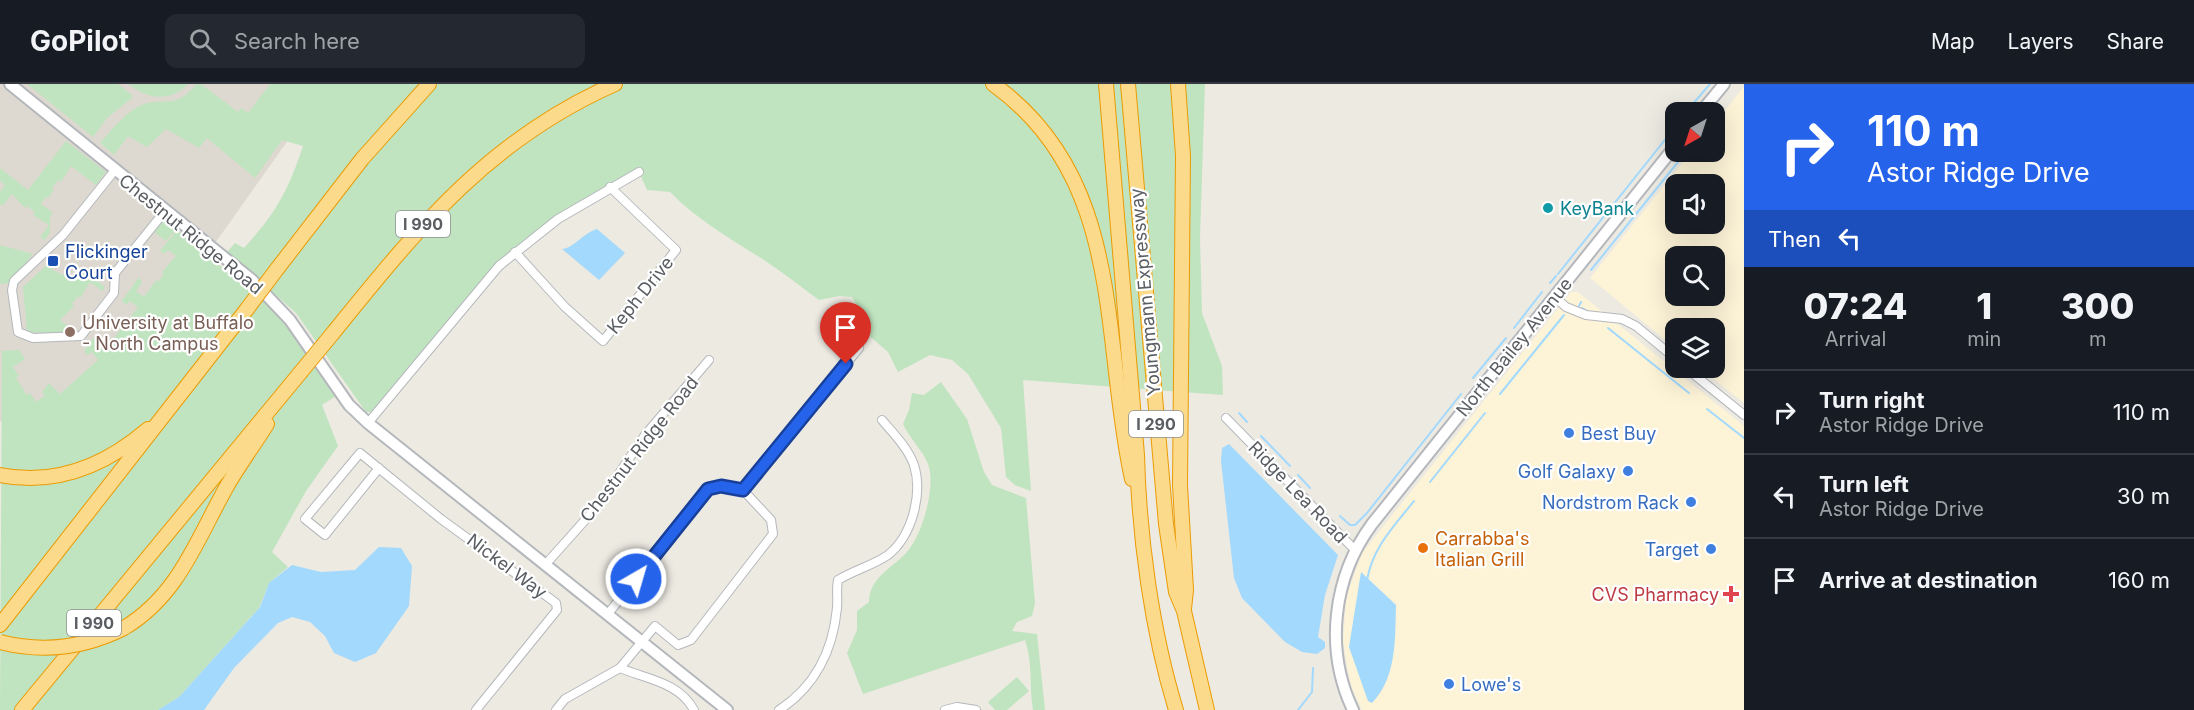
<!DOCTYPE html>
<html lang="en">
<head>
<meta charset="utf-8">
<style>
  :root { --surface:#171b24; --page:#242831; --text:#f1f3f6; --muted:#9ea1a6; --line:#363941 }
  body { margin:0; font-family:Inter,sans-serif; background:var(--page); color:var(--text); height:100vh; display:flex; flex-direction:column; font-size:22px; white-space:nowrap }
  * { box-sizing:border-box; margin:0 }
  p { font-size:20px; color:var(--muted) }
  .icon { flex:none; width:33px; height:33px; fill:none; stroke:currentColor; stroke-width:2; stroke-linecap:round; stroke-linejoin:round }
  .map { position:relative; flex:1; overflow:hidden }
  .drawer { display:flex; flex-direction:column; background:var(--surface); width:450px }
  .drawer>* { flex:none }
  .hud { background:#2563eb; color:#fff; overflow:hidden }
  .needle { width:39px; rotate:219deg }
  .controls { position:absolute; left:1665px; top:18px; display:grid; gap:12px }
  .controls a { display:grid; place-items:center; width:60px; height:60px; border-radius:12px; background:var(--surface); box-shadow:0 6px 24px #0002; font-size:30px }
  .pin { position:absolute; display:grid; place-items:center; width:51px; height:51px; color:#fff; margin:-62px -26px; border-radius:50% 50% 50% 0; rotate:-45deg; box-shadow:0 0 6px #0007 }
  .pin .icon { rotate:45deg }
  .me { position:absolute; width:66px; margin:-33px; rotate:38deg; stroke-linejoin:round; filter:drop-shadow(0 0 4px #0008) }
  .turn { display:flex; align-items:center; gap:21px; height:126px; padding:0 24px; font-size:27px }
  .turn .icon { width:78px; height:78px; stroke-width:2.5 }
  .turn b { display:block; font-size:42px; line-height:51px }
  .then { display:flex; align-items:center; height:57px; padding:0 24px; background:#0003; gap:12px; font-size:22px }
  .eta { display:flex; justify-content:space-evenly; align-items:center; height:102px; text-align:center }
  .eta b { font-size:36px; font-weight:800; line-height:42px }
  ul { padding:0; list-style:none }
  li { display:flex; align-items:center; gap:18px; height:84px; padding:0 24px; border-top:2px solid var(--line) }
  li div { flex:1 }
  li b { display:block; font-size:22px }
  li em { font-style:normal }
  header { display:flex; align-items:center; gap:36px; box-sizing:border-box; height:84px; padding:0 30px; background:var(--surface); border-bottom:2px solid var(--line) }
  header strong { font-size:28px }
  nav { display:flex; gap:33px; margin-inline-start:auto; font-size:21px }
  .search { width:420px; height:54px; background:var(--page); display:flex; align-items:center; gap:15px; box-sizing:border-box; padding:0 21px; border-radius:12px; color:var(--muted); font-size:22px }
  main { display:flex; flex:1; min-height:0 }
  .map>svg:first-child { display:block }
</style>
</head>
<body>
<header>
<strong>GoPilot</strong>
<div class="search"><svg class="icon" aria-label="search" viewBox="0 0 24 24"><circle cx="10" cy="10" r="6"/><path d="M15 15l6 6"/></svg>Search here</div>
<nav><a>Map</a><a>Layers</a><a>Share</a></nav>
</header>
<main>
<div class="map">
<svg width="1744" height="626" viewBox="0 0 1744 626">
  <rect width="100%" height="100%" fill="#edeae2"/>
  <g fill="#fdf3d7" fill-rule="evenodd">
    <path d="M1744 2V319L1700 284H1714V244H1676L1675 264 1590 194 1691 68H1714L1715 39ZM1714 100V140H1676V100ZM1676 172H1714V212H1676Z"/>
    <path d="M1571 208H1578L1744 342V626H1362L1351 602 1343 559 1346 514 1362 469Z"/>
  </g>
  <path fill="#ddd9d0" d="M0 0H328L218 155 74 327 23 344 0 337Z"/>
  <g fill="#c0e4bf">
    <path d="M27 0H118L132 11V14L107 34 93 53Z"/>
    <path d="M128 0H188C170 19 147 15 128 0Z"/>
    <path d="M197 0H201L238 28 241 24 248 29 270 0H1205L1200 154 1202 229 1222 282 1223 311 1023 296 1031 407 1015 401 1006 393 1001 344 968 290 952 276 930 271 898 288 888 268 867 250 862 230 852 213 840 212 819 216C797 200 775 182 751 168 723 150 693 132 670 108L647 106 639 88 610 103 515 168 378 328H366L296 229 227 168 235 159 244 164C276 129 288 107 303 62L282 56 255 94 207 54 199 64 166 45 147 63 128 52 114 71 100 59C112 46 125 28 142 21 168 12 173 27 197 0Z"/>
    <path d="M66 57 106 88 96 101 71 82 61 98 58 96 52 104 54 106 48 114 46 113 41 120 53 129 50 133V148L45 156 40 153 49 141 33 131 35 128 27 122 25 124 12 110 2 122 0 120V108L5 101 0 97V84L28 106Z"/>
    <path d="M164 136 176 145 166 157 154 148Z"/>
    <path d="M177 146 271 224 298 256 336 312 322 321 338 362 306 407 272 468 288 483 269 499 259 524 179 613 158 626H0L2 267 19 266 25 275 13 283 19 292 16 294 27 311 30 309 36 318 45 312 42 308 49 299 60 310 98 276 92 268 88 271 84 267 93 254 106 264 138 223 130 217 126 221 122 217 139 193 142 199 136 207 144 213 156 196 158 198 164 190 162 188 176 172 168 166 164 170 160 167Z"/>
    <path d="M0 161 33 170 9 199 0 200Z"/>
    <path d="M50 178 52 186 73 195 79 188 75 184 77 182 105 203 102 207 90 198 80 214 78 212 72 220 74 222 60 236 72 245 69 250 27 248 23 203Z"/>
    <path d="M941 298 967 335 984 388 992 401 1026 414 1035 519 1032 532 1017 538 1012 547 1037 550 1045 626H1033C1029 602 1033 579 1025 556L863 610 847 569 857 546V527L869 518C869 494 891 485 906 469 922 452 935 406 929 383 926 370 909 354 903 340L909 326 912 309 924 311Z"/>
    <path d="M1017 593 1029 607 1007 626H995L988 618Z"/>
  </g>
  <g fill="#a2d9fd">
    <path d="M597 145 625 169 599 196 562 165C574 164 583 149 597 145Z"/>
    <path d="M1229 360 1338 471 1325 511 1318 553 1325 558V564L1317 570 1302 568 1285 558 1242 514 1234 494 1221 377 1222 364Z"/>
    <path d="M379 463 401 464 412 482 409 522 376 569 355 578 334 569 325 552 310 538 292 533 278 539 234 584 204 626H158L179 613 260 523 269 499 292 481 321 488 355 486Z"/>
    <path d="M1361 488 1396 521C1395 555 1397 593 1372 619L1368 617 1349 563Z"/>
  </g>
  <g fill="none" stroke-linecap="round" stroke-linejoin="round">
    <g stroke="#a2d9fd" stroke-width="2">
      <path d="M1686 28 1710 0"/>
      <path d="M1591 186 1686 68"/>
      <path d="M1558 190 1676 42"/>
      <path d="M1550 199 1556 192"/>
      <path d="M1579 222 1581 218"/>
      <path d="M1582 224 1589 228"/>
      <path d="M1514 244 1542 208"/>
      <path d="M1608 244 1689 309"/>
      <path d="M1473 294 1506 254"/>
      <path d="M1500 310 1564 231"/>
      <path d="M1707 325 1744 354"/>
      <path d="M1239 329 1247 338"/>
      <path d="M1261 352 1290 382"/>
      <path d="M1298 391 1310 404"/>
      <path d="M1430 398 1485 329"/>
      <path d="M1340 432 1350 441H1355L1367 429 1461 310"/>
      <path d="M1367 496C1373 463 1394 442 1414 417"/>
      <path d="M1298 626 1312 608 1313 584"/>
    </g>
    <defs>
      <g id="street">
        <path d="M115 86 63 151 14 197 12 206 18 248 33 254 81 252 114 209 115 189 165 127"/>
        <path d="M515 168 565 223 603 257 676 166 610 103"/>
        <path d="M1555 213 1566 223 1586 231 1622 235 1636 242 1676 275"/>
        <path d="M1686 284 1744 331"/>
        <path d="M1226 334 1355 466"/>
        <path d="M368 339 499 182 558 135 639 88"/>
        <path d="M379 384 325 451 305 435 360 369 441 435 556 519 557 526 476 626"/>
        <path d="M545 481 595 425 645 351 709 276"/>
        <path d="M607 531 708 405 721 402 743 406 859 264"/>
        <path d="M620 584C646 595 679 598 694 626"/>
        <path d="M556 626 565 615 620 584 655 542 678 561 691 556 773 450 771 436 743 406"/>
        <path d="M779 626C815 603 833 566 837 524 838 514 836 505 838 496 854 486 872 482 888 471 912 452 923 410 914 381 908 364 893 349 882 336"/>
        <path d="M945 626 957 623 976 626"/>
      </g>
      <g id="secondary">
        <path d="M10 0 252 196 290 236 349 321 368 339 727 626"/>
        <path d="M1701 28 1724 0"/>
        <path d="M1353 626C1324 565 1333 493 1372 440L1676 61"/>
      </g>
      <g id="highway">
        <path d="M993 0C1126 95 1101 255 1132 395"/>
        <path d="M1106 0 1137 371C1139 453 1152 548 1176 626"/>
        <path d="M1128 0 1166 440 1176 508 1184 527 1207 626"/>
        <path d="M1178 0 1183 72 1180 401 1186 506 1184 525"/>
        <path d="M277 185 362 75 429 0"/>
        <path d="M333 249C418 144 488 56 615 0"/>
        <path d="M0 391C56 402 106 381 148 345"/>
        <path d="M0 541 247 225"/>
        <path d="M124 544C179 511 197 455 227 402 239 381 254 361 267 340"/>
        <path d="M22 626 300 289"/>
      </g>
    </defs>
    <use href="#street" stroke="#b5b8bc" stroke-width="10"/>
    <use href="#secondary" stroke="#b4b7bc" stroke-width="14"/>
    <use href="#highway" stroke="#eb9b04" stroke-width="16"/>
    <use href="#street" stroke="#fff" stroke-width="8"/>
    <use href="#secondary" stroke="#fff" stroke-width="10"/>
    <use href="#highway" stroke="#fbda8b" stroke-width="14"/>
    <defs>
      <g id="highway-bridge">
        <path d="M247 225 277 185"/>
        <path d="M300 289 333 249"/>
        <path d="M0 558C43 569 84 564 124 544"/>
      </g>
    </defs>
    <use href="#highway-bridge" stroke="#eb9b04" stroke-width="16" stroke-linecap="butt"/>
    <use href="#highway-bridge" stroke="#fbda8b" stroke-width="14"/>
  </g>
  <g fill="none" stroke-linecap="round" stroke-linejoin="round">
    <defs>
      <path id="route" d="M636 495 708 405 721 402 743 406 846 280"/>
    </defs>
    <use href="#route" stroke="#184099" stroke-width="15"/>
    <use href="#route" stroke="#2563eb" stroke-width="10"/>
  </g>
  <circle fill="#0f9aa8" stroke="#fff" stroke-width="2" cx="1548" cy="124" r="6"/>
  <rect fill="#1a4fb4" stroke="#fff" stroke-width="2" x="47" y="171" width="12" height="12" rx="3"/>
  <circle fill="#8d6e63" stroke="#fff" stroke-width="2" cx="70" cy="248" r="6"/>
  <g fill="#3f7fe0" stroke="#fff" stroke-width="2">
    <circle cx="1569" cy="349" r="6"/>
    <circle cx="1628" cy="387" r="6"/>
    <circle cx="1691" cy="418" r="6"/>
    <circle cx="1711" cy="465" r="6"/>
    <circle cx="1449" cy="600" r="6"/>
  </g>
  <circle fill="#e8710a" stroke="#fff" stroke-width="2" cx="1423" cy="464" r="6"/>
  <path fill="#e0444e" stroke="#fff" stroke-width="2" d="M1728 501h6v6h6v6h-6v6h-6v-6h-6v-6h6z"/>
  <g text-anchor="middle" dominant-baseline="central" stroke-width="4.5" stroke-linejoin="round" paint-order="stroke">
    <g fill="#fff" stroke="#8c8e92" stroke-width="1.5">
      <rect x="396" y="127" width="54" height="26" rx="4.5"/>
      <rect x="1129" y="327" width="54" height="26" rx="4.5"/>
      <rect x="67" y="526" width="54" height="26" rx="4.5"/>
    </g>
    <g font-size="16" font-weight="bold" fill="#5a5e63">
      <text x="423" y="140">I 990</text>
      <text x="1156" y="340">I 290</text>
      <text x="94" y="539">I 990</text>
    </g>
    <g font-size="18" fill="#0d838f" stroke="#fff" text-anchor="start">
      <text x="1560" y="124">KeyBank</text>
    </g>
    <g font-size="18" fill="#5a5e63" stroke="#fff">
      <text transform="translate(191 150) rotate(39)">Chestnut Ridge Road</text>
      <text transform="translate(1145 208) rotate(-95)">Youngmann Expressway</text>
      <text transform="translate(640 211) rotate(-51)">Keph Drive</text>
      <text transform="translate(1514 263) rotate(-51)">North Bailey Avenue</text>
      <text transform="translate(639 365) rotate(-52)">Chestnut Ridge Road</text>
      <text transform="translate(1298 408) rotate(46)">Ridge Lea Road</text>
      <text transform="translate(507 482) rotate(37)">Nickel Way</text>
    </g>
    <g font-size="18" fill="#164399" stroke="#fff" text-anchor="start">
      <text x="65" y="167">Flickinger<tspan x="65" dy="21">Court</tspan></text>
    </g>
    <g font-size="18" fill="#785e54" stroke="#fff" text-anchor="start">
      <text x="82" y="238">University at Buffalo<tspan x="82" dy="21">- North Campus</tspan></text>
    </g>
    <g font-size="18" fill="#366cbe" stroke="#fff" text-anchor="end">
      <text x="1581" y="349" text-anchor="start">Best Buy</text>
      <text x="1616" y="387">Golf Galaxy</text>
      <text x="1679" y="418">Nordstrom Rack</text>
      <text x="1699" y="465">Target</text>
      <text x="1461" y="600" text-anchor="start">Lowe's</text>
    </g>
    <g font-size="18" fill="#c56008" stroke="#fff" text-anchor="start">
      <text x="1435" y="454">Carrabba's<tspan x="1435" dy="21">Italian Grill</tspan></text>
    </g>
    <g font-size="18" fill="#be3a42" stroke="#fff" text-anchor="end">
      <text x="1719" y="510">CVS Pharmacy</text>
    </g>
  </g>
</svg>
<div class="controls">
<a><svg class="needle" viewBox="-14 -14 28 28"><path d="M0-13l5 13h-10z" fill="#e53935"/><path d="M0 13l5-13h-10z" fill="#9ea1a6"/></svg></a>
<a><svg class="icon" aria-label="sound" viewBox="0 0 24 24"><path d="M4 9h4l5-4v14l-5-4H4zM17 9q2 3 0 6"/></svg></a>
<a><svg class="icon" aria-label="search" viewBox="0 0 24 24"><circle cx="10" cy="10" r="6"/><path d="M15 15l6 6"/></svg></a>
<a><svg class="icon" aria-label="layers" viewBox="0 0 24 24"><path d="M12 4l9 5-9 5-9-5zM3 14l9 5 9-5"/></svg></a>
</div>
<div class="pin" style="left:846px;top:280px;background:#d93025"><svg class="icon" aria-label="arrive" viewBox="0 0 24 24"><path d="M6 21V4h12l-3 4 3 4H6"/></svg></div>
<svg class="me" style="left:636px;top:495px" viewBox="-20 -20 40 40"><circle r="17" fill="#2563eb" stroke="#fff" stroke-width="3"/><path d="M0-11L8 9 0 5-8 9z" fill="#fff"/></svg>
</div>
<section class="drawer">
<div class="hud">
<div class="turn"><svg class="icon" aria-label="right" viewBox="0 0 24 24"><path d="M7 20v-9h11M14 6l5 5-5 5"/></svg><div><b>110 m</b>Astor Ridge Drive</div></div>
<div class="then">Then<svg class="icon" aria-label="left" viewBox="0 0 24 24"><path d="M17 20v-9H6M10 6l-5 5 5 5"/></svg></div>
</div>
<div class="eta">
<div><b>07:24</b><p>Arrival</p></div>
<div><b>1</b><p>min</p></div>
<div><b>300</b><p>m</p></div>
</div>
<ul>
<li><svg class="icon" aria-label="right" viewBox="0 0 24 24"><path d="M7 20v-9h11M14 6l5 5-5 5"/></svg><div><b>Turn right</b><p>Astor Ridge Drive</p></div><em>110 m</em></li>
<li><svg class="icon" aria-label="left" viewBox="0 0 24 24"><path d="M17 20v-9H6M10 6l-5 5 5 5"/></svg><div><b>Turn left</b><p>Astor Ridge Drive</p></div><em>30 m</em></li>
<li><svg class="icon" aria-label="arrive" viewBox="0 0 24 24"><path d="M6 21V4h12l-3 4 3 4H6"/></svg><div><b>Arrive at destination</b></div><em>160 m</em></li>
</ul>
</section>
</main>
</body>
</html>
